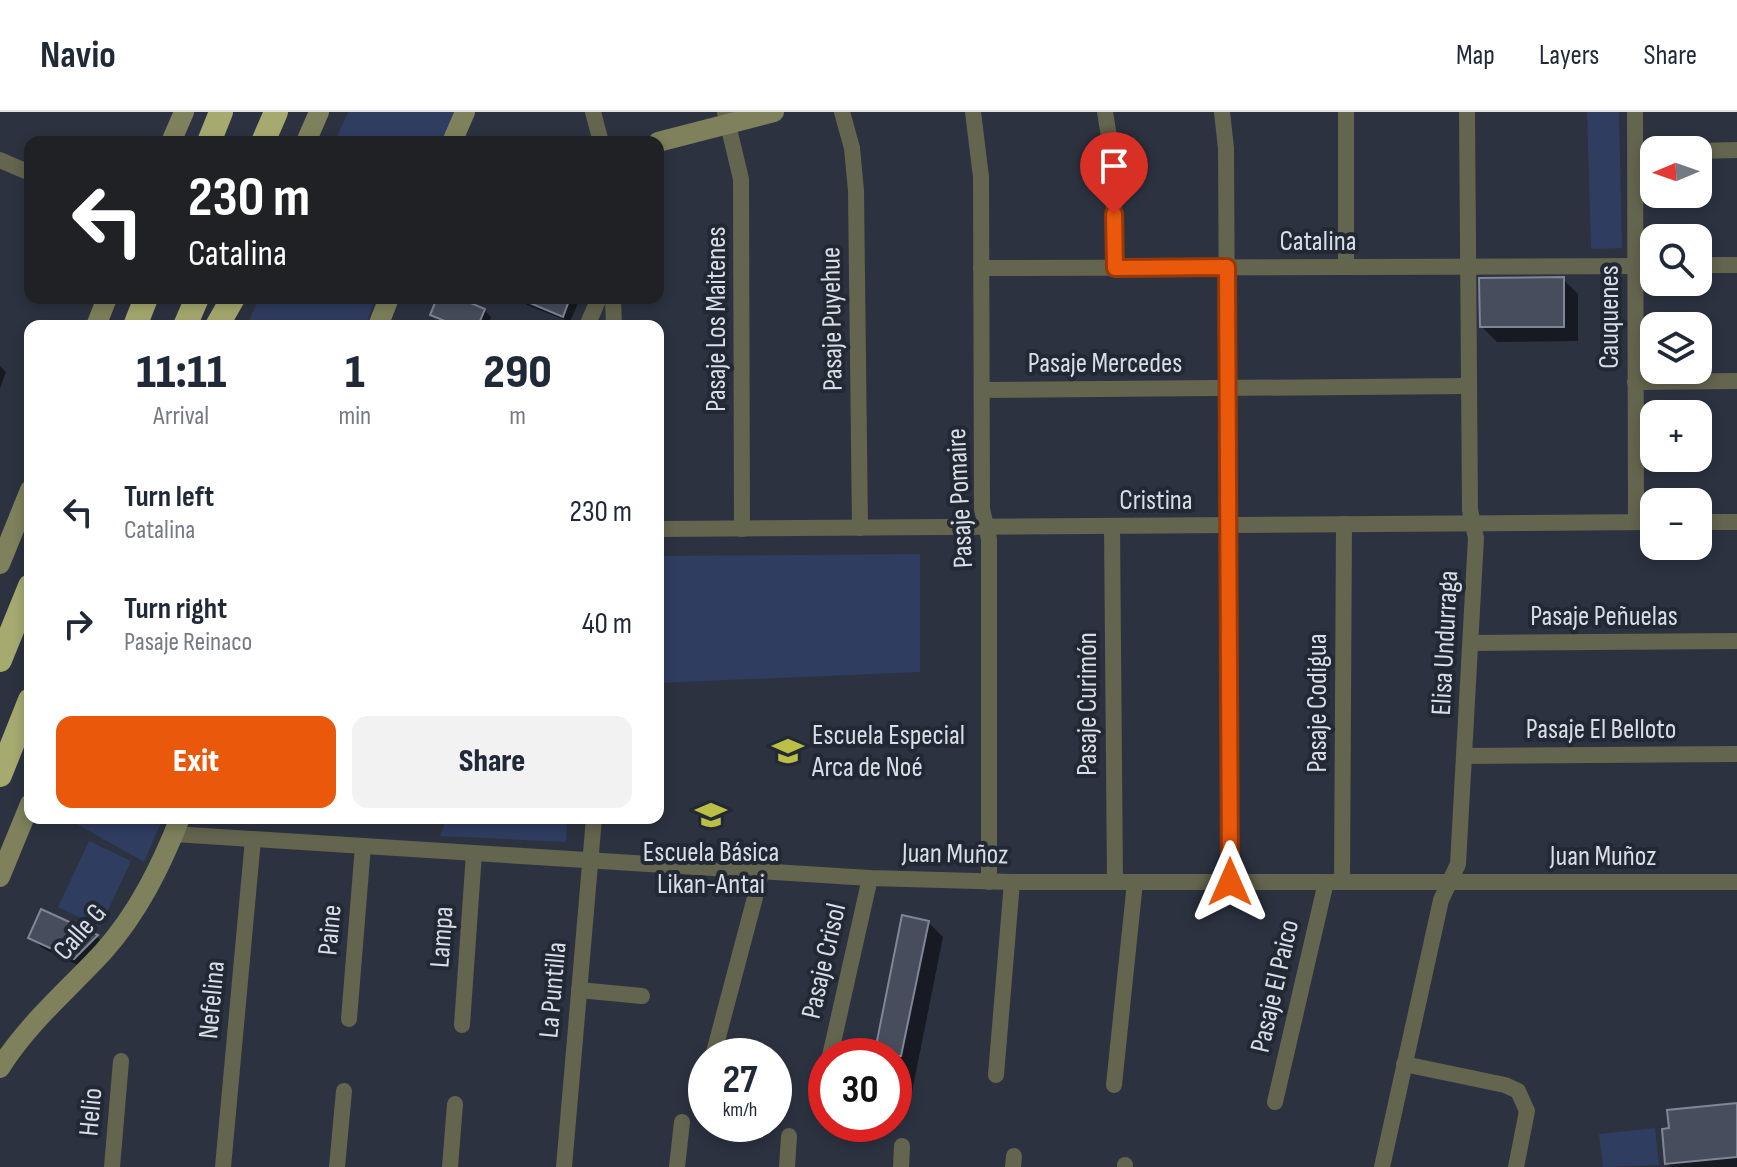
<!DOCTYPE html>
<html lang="en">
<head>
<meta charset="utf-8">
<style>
  :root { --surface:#fff; --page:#f2f2f3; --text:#1f2937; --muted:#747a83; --line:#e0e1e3; --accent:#ea580c }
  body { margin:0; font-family:"Sofia Sans Condensed",sans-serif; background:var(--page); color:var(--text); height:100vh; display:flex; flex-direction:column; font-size:30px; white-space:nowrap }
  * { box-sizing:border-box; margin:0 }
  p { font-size:26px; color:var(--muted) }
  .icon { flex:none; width:44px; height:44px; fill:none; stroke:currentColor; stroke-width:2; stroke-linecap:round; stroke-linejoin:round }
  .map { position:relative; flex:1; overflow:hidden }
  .panel { position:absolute; left:24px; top:208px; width:640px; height:504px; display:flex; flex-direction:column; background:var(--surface); border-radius:16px; box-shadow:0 4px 12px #0003 }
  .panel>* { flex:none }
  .guide { position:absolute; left:24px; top:24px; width:640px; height:168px; border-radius:16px; box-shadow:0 4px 12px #0003; background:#202124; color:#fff; overflow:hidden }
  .needle { width:52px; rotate:268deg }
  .controls { position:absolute; left:1640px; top:24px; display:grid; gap:16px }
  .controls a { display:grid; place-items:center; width:72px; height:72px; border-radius:16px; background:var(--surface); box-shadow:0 4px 12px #0003; font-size:40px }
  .speed { position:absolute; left:688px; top:926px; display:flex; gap:16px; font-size:40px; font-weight:700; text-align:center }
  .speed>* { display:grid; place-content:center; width:104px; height:104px; border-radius:50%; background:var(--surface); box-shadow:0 4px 12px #0003; line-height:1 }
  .speed small { font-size:20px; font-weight:400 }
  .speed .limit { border:12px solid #d22; background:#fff; color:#111 }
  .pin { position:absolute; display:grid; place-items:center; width:68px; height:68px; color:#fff; margin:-82px -34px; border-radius:50% 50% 50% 0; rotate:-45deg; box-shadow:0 0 8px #0007 }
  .pin .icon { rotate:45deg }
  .me { position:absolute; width:88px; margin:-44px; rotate:0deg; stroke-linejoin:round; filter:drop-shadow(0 0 6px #0008) }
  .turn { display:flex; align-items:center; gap:28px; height:168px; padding:0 32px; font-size:36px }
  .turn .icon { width:104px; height:104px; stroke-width:2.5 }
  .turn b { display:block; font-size:56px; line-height:68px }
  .eta { display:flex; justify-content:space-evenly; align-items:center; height:136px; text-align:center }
  .eta b { font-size:48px; font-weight:800; line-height:56px }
  .cta { display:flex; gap:16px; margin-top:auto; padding:16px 32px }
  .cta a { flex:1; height:92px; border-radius:16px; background:var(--accent); color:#fff; font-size:32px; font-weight:800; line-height:92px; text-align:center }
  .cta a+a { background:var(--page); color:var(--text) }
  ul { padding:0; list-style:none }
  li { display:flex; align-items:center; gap:24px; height:112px; padding:0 32px }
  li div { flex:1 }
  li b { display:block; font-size:30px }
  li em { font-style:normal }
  header { display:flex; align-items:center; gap:48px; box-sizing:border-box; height:112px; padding:0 40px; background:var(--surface); border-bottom:2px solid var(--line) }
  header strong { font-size:38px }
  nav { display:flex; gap:44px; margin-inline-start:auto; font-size:28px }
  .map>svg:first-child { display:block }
</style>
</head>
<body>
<header>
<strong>Navio</strong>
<nav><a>Map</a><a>Layers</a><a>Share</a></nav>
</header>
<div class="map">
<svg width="1737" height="1055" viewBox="0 0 1737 1055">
  <rect width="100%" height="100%" fill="#2c3240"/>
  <g fill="#2f3d61">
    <path d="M348 0H455L442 30H335Z"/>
    <path d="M1587 0H1619L1622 136 1591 137Z"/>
    <path d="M259 186H376L365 214H247Z"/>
    <path d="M920 442V560L658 571V444Z"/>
    <path d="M66 706H163L144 750Z"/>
    <path d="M447 706H567L566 730 440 724Z"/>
    <path d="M89 729 131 749 100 815 58 795Z"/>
    <path d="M1655 1016 1659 1053 1603 1055 1599 1022Z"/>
  </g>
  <g fill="#0007">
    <path d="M1563 167 1578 182V229L1497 230 1482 215Z"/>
    <path d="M439 186H454L484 198 491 205 488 214H450L440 210 433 203Z"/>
    <path d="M520 186H576L579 189 570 210 527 193Z"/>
    <path d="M0 254 6 260 0 276Z"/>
    <path d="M42 800 97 825 107 836 86 857 42 836 31 825Z"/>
    <path d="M928 810 943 825 909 995 894 992V944H876Z"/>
    <path d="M1737 991V1055H1671L1667 1052 1669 1000Z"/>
  </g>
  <g fill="#474d5c" stroke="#808696" stroke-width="2">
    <path d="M1564 165V215H1480L1479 166Z"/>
    <path d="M437 186H459L485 197 478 214H457L430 203Z"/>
    <path d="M518 186H570L563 205Z"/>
    <path d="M41 797 98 823 74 847 28 826Z"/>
    <path d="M902 803 929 809 901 944H874Z"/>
    <path d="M1737 991V1045L1665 1052 1662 1017 1669 1016 1667 998Z"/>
  </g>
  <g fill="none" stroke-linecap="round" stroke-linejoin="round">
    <g stroke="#63654e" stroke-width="16">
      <path d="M593 0 601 30"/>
      <path d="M725 0 741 67 742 417"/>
      <path d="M842 0 852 36 856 79 860 416"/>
      <path d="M973 0 981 65 982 397 989 427V770"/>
      <path d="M1105 0 1113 49 1115 156"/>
      <path d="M1222 0 1226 36 1230 770"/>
      <path d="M1635 0 1636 410"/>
      <path d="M1698 39 1737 38"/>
      <path d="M0 48 30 61"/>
      <path d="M1698 153H1737"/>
      <path d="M1346 155V0"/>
      <path d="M981 156 1654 154"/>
      <path d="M613 186 614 214"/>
      <path d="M587 214 599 186"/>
      <path d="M1635 270 1737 269"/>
      <path d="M982 278 1469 274"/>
      <path d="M1698 410H1737"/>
      <path d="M1112 414 1115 770"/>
      <path d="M658 417 1654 410"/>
      <path d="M1471 531 1737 529"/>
      <path d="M1465 644 1737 642"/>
      <path d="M174 722 870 766 1012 770H1737"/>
      <path d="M1342 770 1344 412"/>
      <path d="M579 878 642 884"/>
      <path d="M349 907 363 734"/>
      <path d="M462 913 474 741"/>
      <path d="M713 944 762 759"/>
      <path d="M830 944 870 766"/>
      <path d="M1404 952 1505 973 1518 979 1527 999 1516 1055"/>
      <path d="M996 963 1012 770"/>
      <path d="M1114 973 1135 770"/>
      <path d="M822 977 826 961"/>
      <path d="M1275 990 1326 770"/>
      <path d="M112 1055 121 949"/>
      <path d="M223 1055 253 727"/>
      <path d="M337 1055 344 979"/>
      <path d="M450 1055 455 992"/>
      <path d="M564 1055 594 706"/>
      <path d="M677 1055 682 1010"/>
      <path d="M787 1055 789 1024"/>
      <path d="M901 1055 902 1034"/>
      <path d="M1013 1055 1014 1044"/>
      <path d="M1125 1055V1053"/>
      <path d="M1382 1055 1441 788 1458 752 1476 426 1470 398 1467 0"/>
    </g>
    <g stroke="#7e815b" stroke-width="20">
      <path d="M171 30 184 0"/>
      <path d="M306 30 319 0"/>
      <path d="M452 30 465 0"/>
      <path d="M658 30 774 0"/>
      <path d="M96 214 107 186"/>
      <path d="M378 214 389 186"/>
      <path d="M0 452 30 378"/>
      <path d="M0 765 30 692"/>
      <path d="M0 956C27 912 68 878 103 840 138 801 161 754 180 706"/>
    </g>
    <g stroke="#a6aa6f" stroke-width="24">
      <path d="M209 30 221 0"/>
      <path d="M263 30 276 0"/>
      <path d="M135 214 146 186"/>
      <path d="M185 214 197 186"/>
      <path d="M217 214 233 186"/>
      <path d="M0 548 30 474"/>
      <path d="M0 663 30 588"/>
    </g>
  </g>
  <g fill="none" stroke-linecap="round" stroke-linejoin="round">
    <defs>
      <path id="route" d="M1114 102 1115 156 1227 155 1230 770"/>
    </defs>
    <use href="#route" stroke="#983908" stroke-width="20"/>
    <use href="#route" stroke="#ea580c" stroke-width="14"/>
  </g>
  <defs>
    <symbol id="school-bare" viewBox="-9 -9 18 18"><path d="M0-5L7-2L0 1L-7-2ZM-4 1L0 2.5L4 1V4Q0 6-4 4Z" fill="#bac045" stroke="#232835" stroke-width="2.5" paint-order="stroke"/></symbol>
  </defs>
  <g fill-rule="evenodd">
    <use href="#school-bare" x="766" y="617" width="44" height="44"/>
    <use href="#school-bare" x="689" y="681" width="44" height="44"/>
  </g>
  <g text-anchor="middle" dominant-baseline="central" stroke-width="8" stroke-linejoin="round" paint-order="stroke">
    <g font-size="28" fill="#d9dde6" stroke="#232835">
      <text x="1318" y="129">Catalina</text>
      <text transform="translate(1609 205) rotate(-90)">Cauquenes</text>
      <text transform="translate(716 207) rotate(-90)">Pasaje Los Maitenes</text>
      <text transform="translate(832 207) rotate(-91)">Pasaje Puyehue</text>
      <text x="1105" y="251">Pasaje Mercedes</text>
      <text transform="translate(960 386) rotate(-93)">Pasaje Pomaire</text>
      <text x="1156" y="388">Cristina</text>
      <text x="1604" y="504">Pasaje Peñuelas</text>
      <text transform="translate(1445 531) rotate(-87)">Elisa Undurraga</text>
      <text transform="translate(1317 591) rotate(-90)">Pasaje Codigua</text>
      <text transform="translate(1087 592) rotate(-90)">Pasaje Curimón</text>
      <text x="1601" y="617">Pasaje El Belloto</text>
      <text transform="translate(955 742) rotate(1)">Juan Muñoz</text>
      <text x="1603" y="744">Juan Muñoz</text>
      <text transform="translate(330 818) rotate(-85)">Paine</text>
      <text transform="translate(80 820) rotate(-49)">Calle G</text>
      <text transform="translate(442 825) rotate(-86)">Lampa</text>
      <text transform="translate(824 849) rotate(-77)">Pasaje Crisol</text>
      <text transform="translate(1275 874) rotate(-77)">Pasaje El Paico</text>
      <text transform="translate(553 878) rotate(-85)">La Puntilla</text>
      <text transform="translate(212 888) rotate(-85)">Nefelina</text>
      <text transform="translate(91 1000) rotate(-85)">Helio</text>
    </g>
    <g font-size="28" fill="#d9dde6" stroke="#232835" text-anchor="start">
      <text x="812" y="623">Escuela Especial<tspan x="812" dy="32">Arca de Noé</tspan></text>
      <text x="711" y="740" text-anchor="middle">Escuela Básica<tspan x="711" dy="32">Likan-Antai</tspan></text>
    </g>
  </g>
</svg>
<div class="controls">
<a><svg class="needle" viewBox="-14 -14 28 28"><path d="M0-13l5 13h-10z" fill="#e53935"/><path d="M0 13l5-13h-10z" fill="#747a83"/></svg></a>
<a><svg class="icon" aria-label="search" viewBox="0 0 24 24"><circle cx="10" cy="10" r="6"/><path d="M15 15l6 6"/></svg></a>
<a><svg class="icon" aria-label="layers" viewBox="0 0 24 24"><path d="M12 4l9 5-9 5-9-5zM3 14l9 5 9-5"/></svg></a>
<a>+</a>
<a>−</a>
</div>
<div class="speed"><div>27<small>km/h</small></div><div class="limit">30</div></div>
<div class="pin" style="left:1114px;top:102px;background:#d93025"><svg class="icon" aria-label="arrive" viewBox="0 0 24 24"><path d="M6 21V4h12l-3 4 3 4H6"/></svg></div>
<svg class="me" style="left:1230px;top:770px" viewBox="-20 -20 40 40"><path d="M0-17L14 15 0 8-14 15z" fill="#ea580c" stroke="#fff" stroke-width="4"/></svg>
<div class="guide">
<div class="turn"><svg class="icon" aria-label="left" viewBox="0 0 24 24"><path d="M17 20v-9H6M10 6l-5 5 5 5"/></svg><div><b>230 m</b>Catalina</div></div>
</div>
<section class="panel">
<div class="eta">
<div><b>11:11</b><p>Arrival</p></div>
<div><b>1</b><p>min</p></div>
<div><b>290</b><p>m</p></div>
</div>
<ul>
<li><svg class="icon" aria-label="left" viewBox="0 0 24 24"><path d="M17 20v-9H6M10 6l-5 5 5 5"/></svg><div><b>Turn left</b><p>Catalina</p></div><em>230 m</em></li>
<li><svg class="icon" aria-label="right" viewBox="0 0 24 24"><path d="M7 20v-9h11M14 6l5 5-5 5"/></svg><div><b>Turn right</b><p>Pasaje Reinaco</p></div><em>40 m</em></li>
</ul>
<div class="cta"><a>Exit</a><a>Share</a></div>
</section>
</div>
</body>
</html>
